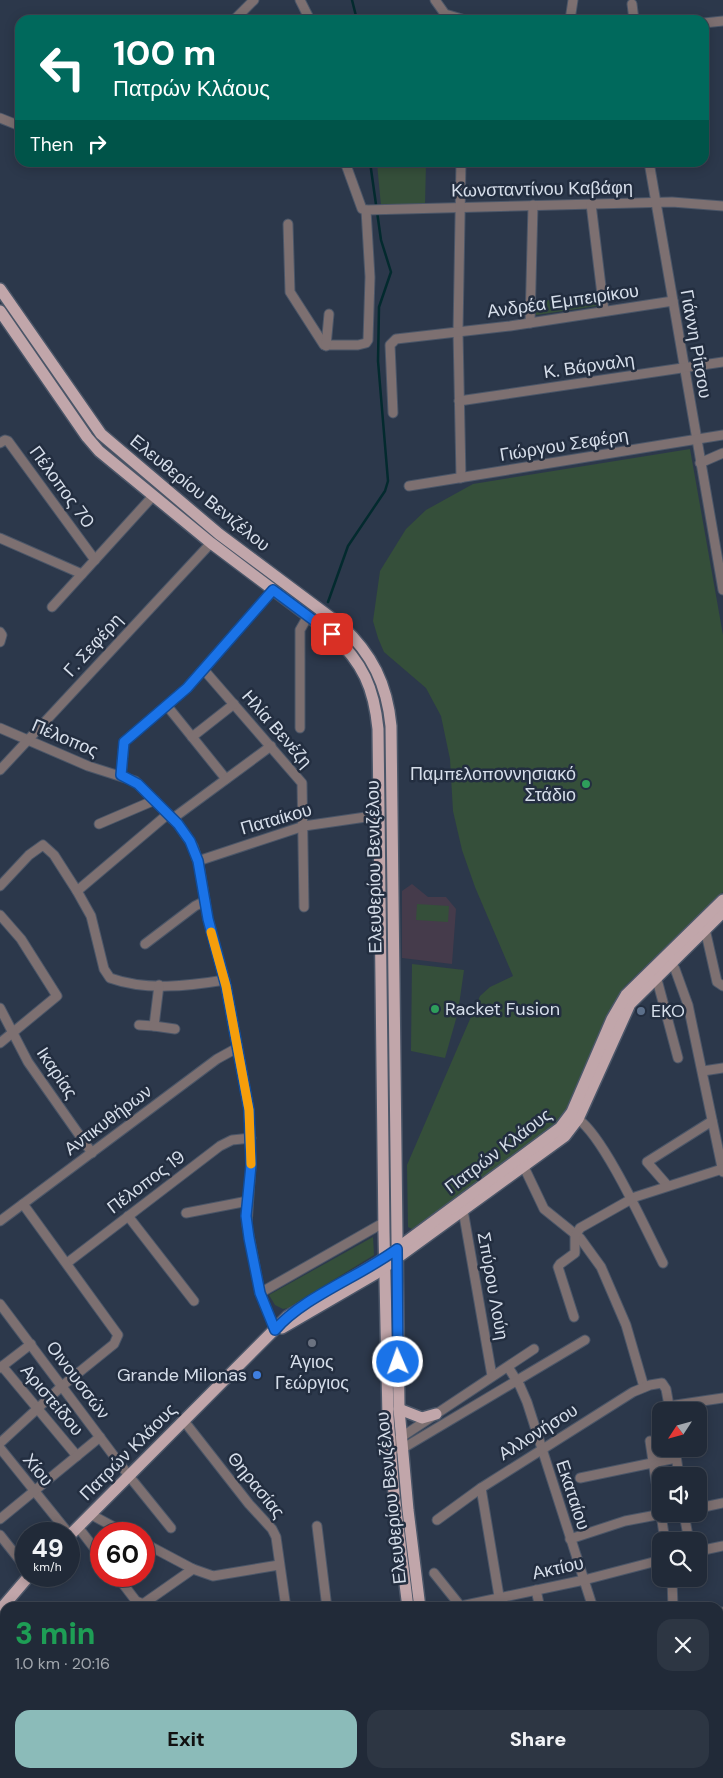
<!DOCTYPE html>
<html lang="en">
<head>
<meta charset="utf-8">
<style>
  :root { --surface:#212a38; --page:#2d3643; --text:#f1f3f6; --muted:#a2a7ae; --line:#3e4653; --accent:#8bbbb9 }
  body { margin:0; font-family:"DM Sans",sans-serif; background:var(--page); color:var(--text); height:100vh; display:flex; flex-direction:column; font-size:19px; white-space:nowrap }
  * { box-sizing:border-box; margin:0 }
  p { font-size:16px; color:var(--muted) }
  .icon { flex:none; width:28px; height:28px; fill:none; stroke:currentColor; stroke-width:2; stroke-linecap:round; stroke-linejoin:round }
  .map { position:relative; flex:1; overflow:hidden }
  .side { position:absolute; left:0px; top:1602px; width:724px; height:176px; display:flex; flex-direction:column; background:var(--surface); border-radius:15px 15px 0 0; box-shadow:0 2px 12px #0003,0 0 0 1px var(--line) }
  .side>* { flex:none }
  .banner { position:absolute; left:15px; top:15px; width:694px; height:152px; border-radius:15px; box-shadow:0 2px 12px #0003,0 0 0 1px var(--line); background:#00695c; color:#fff; overflow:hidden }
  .needle { width:32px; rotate:234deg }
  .buttons { position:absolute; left:652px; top:1402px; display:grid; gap:10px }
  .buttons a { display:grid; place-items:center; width:55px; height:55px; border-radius:10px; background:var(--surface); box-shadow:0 2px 12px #0003,0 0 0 1px var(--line); font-size:25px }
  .speed { position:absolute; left:15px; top:1522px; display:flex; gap:10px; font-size:25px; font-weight:700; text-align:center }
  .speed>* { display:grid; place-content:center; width:65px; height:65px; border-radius:50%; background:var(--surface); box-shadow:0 2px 12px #0003,0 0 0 1px var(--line); line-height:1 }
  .speed small { font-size:12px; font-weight:400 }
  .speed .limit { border:8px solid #d22; background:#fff; color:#111 }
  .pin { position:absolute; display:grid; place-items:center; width:42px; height:42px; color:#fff; margin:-21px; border-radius:10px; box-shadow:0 2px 8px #0006 }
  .me { position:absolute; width:55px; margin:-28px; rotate:358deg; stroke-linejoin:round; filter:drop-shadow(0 0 4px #0008) }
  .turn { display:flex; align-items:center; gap:18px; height:105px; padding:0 15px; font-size:22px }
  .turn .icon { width:65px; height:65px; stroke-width:2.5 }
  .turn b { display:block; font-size:35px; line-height:42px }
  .then { display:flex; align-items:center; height:48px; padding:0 15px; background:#0003; gap:10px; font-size:19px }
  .round { display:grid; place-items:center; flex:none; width:52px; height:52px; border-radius:15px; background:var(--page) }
  .headline { display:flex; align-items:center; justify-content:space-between; height:85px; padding:0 15px }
  h1 { font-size:30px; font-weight:800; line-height:38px; color:#1e9e55 }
  .primary-button { display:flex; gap:10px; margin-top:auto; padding:10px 15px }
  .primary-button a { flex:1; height:58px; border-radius:15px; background:var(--accent); color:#111; font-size:20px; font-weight:800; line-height:58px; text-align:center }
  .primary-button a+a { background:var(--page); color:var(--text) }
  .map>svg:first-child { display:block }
</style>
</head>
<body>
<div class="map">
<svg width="723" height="1778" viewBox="0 0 723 1778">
  <rect width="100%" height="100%" fill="#2c384b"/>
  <path fill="#453b4b" d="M412 884 428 897H446L456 909 452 964 402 958V891Z"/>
  <g fill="#354f3a">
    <path d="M377 163H426L425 205 381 206Z"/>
    <path d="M596 293 597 306 536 315V302Z"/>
    <path d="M690 449 723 635V892L625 986 608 1016 568 1106 554 1126 412 1229 408 1227 407 1165 480 996 490 987 513 976 475 887 462 850 453 811 450 759 441 716 426 688 384 652 378 638 373 621 380 571 406 529 426 510 473 484Z"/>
    <path d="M417 904 449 906 448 922 416 920Z"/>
    <path d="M412 964 464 970 458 1012 445 1058 411 1051Z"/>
    <path d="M373 1237 374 1255 288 1308 283 1309 275 1305 269 1295Z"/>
  </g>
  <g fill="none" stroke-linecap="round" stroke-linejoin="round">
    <g stroke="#032a2e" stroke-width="2.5">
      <path d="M352 0 357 20"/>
      <path d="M328 602 348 546 385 491 388 481 378 361 379 307 391 272 381 240 370 162"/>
    </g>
    <defs>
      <g id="minor">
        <path d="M300 0 310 20"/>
        <path d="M435 0 445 14 465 20"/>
        <path d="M632 4 634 20"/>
        <path d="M234 20 254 0"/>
        <path d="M570 20 573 0"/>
        <path d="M704 23 723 21"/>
        <path d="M0 118 20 126"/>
        <path d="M345 162 362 209 366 210 672 202 723 206"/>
        <path d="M461 162 458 332 461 478"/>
        <path d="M649 162 723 590"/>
        <path d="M591 204 604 311"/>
        <path d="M288 224 290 292 324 345H358L366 343 368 340 370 277 366 210"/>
        <path d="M530 323 533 205"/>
        <path d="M326 346 329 314"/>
        <path d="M459 401 723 362"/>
        <path d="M393 413 390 345 396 339 510 326 673 301"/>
        <path d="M0 443 5 440 8 441 95 560"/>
        <path d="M700 463 723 453"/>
        <path d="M409 486 723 435"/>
        <path d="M0 538 82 574"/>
        <path d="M52 607 153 496"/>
        <path d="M0 632 2 635 0 642"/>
        <path d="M204 670 302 783 304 907"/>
        <path d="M168 707 226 779"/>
        <path d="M0 728 88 766 135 781 178 824 193 846 199 865 208 919 226 986 249 1110 251 1165 247 1225 260 1293 275 1330"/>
        <path d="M300 728V630L308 616"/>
        <path d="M192 737 234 704"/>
        <path d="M0 770 211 543"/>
        <path d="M121 775 124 742 187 688 273 590"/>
        <path d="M168 814 77 891 91 916 104 969 110 978C146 991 188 986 225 980"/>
        <path d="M172 819 271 746"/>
        <path d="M99 824 155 800"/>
        <path d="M198 861 304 826 366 817"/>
        <path d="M0 886 29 855 43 845 54 855 77 891"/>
        <path d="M0 915 21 939 57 996 0 1043"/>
        <path d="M705 929 717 982 723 986"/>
        <path d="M145 944 195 906 205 901"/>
        <path d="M669 960 675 969 688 1005 723 1172"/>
        <path d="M656 976 678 1058"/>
        <path d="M0 1008 28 1062 92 1153"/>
        <path d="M139 1025 154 1026 159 985"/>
        <path d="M154 1026 175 1029"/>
        <path d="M703 1071 723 1068"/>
        <path d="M578 1119C605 1138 646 1230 663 1263"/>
        <path d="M524 1167 544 1209 580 1238 601 1267 626 1325 644 1387"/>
        <path d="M667 1185 647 1162 712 1121"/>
        <path d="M460 1205 463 1210 492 1376"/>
        <path d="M186 1213 248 1201"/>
        <path d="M128 1216 194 1301"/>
        <path d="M0 1221 217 1059 237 1048"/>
        <path d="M67 1263 220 1146 232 1140 251 1138"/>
        <path d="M260 1293 383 1223"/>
        <path d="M0 1304 129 1476 171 1528"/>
        <path d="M574 1317 558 1267 560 1264 575 1253V1236L580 1228 635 1197 722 1169"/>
        <path d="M2 1366 77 1456"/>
        <path d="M508 1367 520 1386 527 1402 593 1608"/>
        <path d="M0 1368 31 1344"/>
        <path d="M669 1406 723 1398"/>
        <path d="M184 1421 249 1504 272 1529 276 1537 286 1608"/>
        <path d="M397 1440 534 1349"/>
        <path d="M650 1441 665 1541"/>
        <path d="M0 1443 62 1386 114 1344 118 1335 23 1204"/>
        <path d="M0 1448 70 1535"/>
        <path d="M390 1448 397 1449 405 1447 585 1340"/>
        <path d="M675 1449 679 1476"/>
        <path d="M580 1478 676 1458"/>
        <path d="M481 1488 501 1608"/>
        <path d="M699 1508 723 1503"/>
        <path d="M90 1514 127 1534"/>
        <path d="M684 1514 689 1541"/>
        <path d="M0 1519 100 1437"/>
        <path d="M437 1520 481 1488 633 1392 650 1385 662 1383 666 1389 670 1411"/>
        <path d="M317 1526 327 1608"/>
        <path d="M78 1527 101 1557"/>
        <path d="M0 1535 26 1568"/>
        <path d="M570 1539 625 1521 662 1514"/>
        <path d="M144 1543 193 1569 213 1576 279 1565"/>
        <path d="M699 1551 723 1546"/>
        <path d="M434 1573 462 1608"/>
        <path d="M117 1576 136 1601 143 1604 193 1569"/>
        <path d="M672 1579 673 1608"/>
        <path d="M536 1590 540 1608"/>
        <path d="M461 1606 584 1580 661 1560"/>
        <path d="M719 1612H723"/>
        <path d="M0 1620 5 1623"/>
        <path d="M719 1662 723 1661"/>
        <path d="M719 1699 723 1696"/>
        <path d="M719 1744 723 1741"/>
        <path d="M719 1762 723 1771"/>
        <path d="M243 1774 258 1776 295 1774"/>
        <path d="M345 1774 346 1778"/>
        <path d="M401 1774V1778"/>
        <path d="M500 1774V1778"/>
        <path d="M569 1774 570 1778"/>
        <path d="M653 1774 656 1778"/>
        <path d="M86 1778 91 1774"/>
        <path d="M155 1778 156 1774"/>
        <path d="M596 1778 603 1774"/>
      </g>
      <g id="major">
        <path d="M0 289 101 434 219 534 342 626C372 654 387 684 391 726L399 1409 408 1510 420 1608"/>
        <path d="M0 311 87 437 99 451 211 543 332 634C363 663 374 688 378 729L384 1233 388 1417 394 1494 408 1608"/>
        <path d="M282 1328 375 1274 565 1136 578 1119 630 1004 723 912"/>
        <path d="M399 1409 422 1418 436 1414"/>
        <path d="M69 1536 288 1316 379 1262 560 1128 572 1112 612 1019 626 995 723 900"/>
        <path d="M0 1610 29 1576"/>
        <path d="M426 1774V1778"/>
        <path d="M437 1774 438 1778"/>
      </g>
    </defs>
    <use href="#minor" stroke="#4b5668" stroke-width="11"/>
    <use href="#major" stroke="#4b5668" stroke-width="14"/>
    <use href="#minor" stroke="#7d7071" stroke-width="9"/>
    <use href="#major" stroke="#c1a6aa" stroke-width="11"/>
  </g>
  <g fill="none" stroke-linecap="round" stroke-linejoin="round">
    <defs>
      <path id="route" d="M332 634 273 590 187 688 124 742 121 775 138 784 178 824 190 841 198 861 208 919 226 986 249 1110 251 1165 246 1216 249 1238 260 1293 275 1330C303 1297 361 1276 397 1249L398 1362"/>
    </defs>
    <use href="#route" stroke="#114b97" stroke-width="12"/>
    <use href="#route" stroke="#1a73e8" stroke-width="9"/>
    <path stroke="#f59e0b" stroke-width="9" d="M211 932 226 986 249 1110 251 1164"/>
  </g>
  <g fill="#2e9e5b" stroke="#232e40" stroke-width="2">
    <circle cx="586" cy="784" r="5"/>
    <circle cx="435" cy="1009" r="5"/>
  </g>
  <circle fill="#5c6f8a" stroke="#232e40" stroke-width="2" cx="641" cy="1011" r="5"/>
  <circle fill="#6b7280" stroke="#232e40" stroke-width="2" cx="312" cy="1343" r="5"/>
  <circle fill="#3f7fe0" stroke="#232e40" stroke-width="2" cx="257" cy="1375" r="5"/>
  <g text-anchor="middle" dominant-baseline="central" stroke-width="5" stroke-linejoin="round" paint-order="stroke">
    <g font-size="18" fill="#d6deea" stroke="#232e40">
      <text transform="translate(542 189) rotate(-1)">Κωνσταντίνου Καβάφη</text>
      <text transform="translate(563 301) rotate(-8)">Ανδρέα Εμπειρίκου</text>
      <text transform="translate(696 344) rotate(80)">Γιάννη Ρίτσου</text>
      <text transform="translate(589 366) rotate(-8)">Κ. Βάρναλη</text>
      <text transform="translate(564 445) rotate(-9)">Γιώργου Σεφέρη</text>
      <text transform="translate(62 487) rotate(54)">Πέλοπος 70</text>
      <text transform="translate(200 493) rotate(39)">Ελευθερίου Βενιζέλου</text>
      <text transform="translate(93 645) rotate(-48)">Γ. Σεφέρη</text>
      <text transform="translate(277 729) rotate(49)">Ηλία Βενέζη</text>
      <text transform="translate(65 738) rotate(23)">Πέλοπος</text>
      <text transform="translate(276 819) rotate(-16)">Παταίκου</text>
      <text transform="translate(374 867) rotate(-91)">Ελευθερίου Βενιζέλου</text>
      <text transform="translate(57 1073) rotate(56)">Ικαρίας</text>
      <text transform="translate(108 1120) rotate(-37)">Αντικυθήρων</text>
      <text transform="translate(498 1151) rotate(-37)">Πατρών Κλάους</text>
      <text transform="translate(146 1182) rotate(-37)">Πέλοπος 19</text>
      <text transform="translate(493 1286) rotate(80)">Σπύρου Λούη</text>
      <text transform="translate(78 1380) rotate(53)">Οινουσσών</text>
      <text transform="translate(52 1400) rotate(50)">Αριστείδου</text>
      <text transform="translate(538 1432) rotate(-32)">Αλλονήσου</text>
      <text transform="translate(128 1452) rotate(-45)">Πατρών Κλάους</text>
      <text transform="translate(38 1470) rotate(51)">Χίου</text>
      <text transform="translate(256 1485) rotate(51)">Θηρασίας</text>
      <text transform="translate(573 1495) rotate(72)">Εκαταίου</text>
      <text transform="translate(391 1498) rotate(-96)">Ελευθερίου Βενιζέλου</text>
      <text transform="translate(558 1568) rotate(-12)">Ακτίου</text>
    </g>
    <g font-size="18" fill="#d6deea" stroke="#232e40" text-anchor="end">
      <text x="576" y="774">Παμπελοποννησιακό<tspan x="576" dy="21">Στάδιο</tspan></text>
      <text x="445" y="1009" text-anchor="start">Racket Fusion</text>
      <text x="651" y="1011" text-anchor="start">EKO</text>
      <text x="312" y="1362" text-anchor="middle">Άγιος<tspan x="312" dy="21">Γεώργιος</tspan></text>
      <text x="247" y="1375">Grande Milonas</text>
    </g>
  </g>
</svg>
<div class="buttons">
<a><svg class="needle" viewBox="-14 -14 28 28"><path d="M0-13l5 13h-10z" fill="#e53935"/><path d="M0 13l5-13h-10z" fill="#a2a7ae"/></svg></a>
<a><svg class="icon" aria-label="sound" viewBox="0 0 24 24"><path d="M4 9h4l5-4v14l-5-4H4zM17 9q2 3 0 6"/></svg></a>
<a><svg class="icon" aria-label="search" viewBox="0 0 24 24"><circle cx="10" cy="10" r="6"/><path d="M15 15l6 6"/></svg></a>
</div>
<div class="speed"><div>49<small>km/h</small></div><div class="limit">60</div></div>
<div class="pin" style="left:332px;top:634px;background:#d93025"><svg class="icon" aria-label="arrive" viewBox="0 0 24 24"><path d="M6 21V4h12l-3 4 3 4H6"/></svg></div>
<svg class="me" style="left:398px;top:1362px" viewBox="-20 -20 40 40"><circle r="17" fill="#1a73e8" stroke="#fff" stroke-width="3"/><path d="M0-11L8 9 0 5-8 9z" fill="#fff"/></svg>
<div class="banner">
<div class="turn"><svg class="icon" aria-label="left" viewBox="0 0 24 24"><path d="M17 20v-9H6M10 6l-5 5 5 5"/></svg><div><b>100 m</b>Πατρών Κλάους</div></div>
<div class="then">Then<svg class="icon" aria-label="right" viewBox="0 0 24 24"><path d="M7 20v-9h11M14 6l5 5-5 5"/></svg></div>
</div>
<section class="side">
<div class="headline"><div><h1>3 min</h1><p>1.0 km · 20:16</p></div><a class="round"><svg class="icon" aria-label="close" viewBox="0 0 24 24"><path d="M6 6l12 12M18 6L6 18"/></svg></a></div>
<div class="primary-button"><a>Exit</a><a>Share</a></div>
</section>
</div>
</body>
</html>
